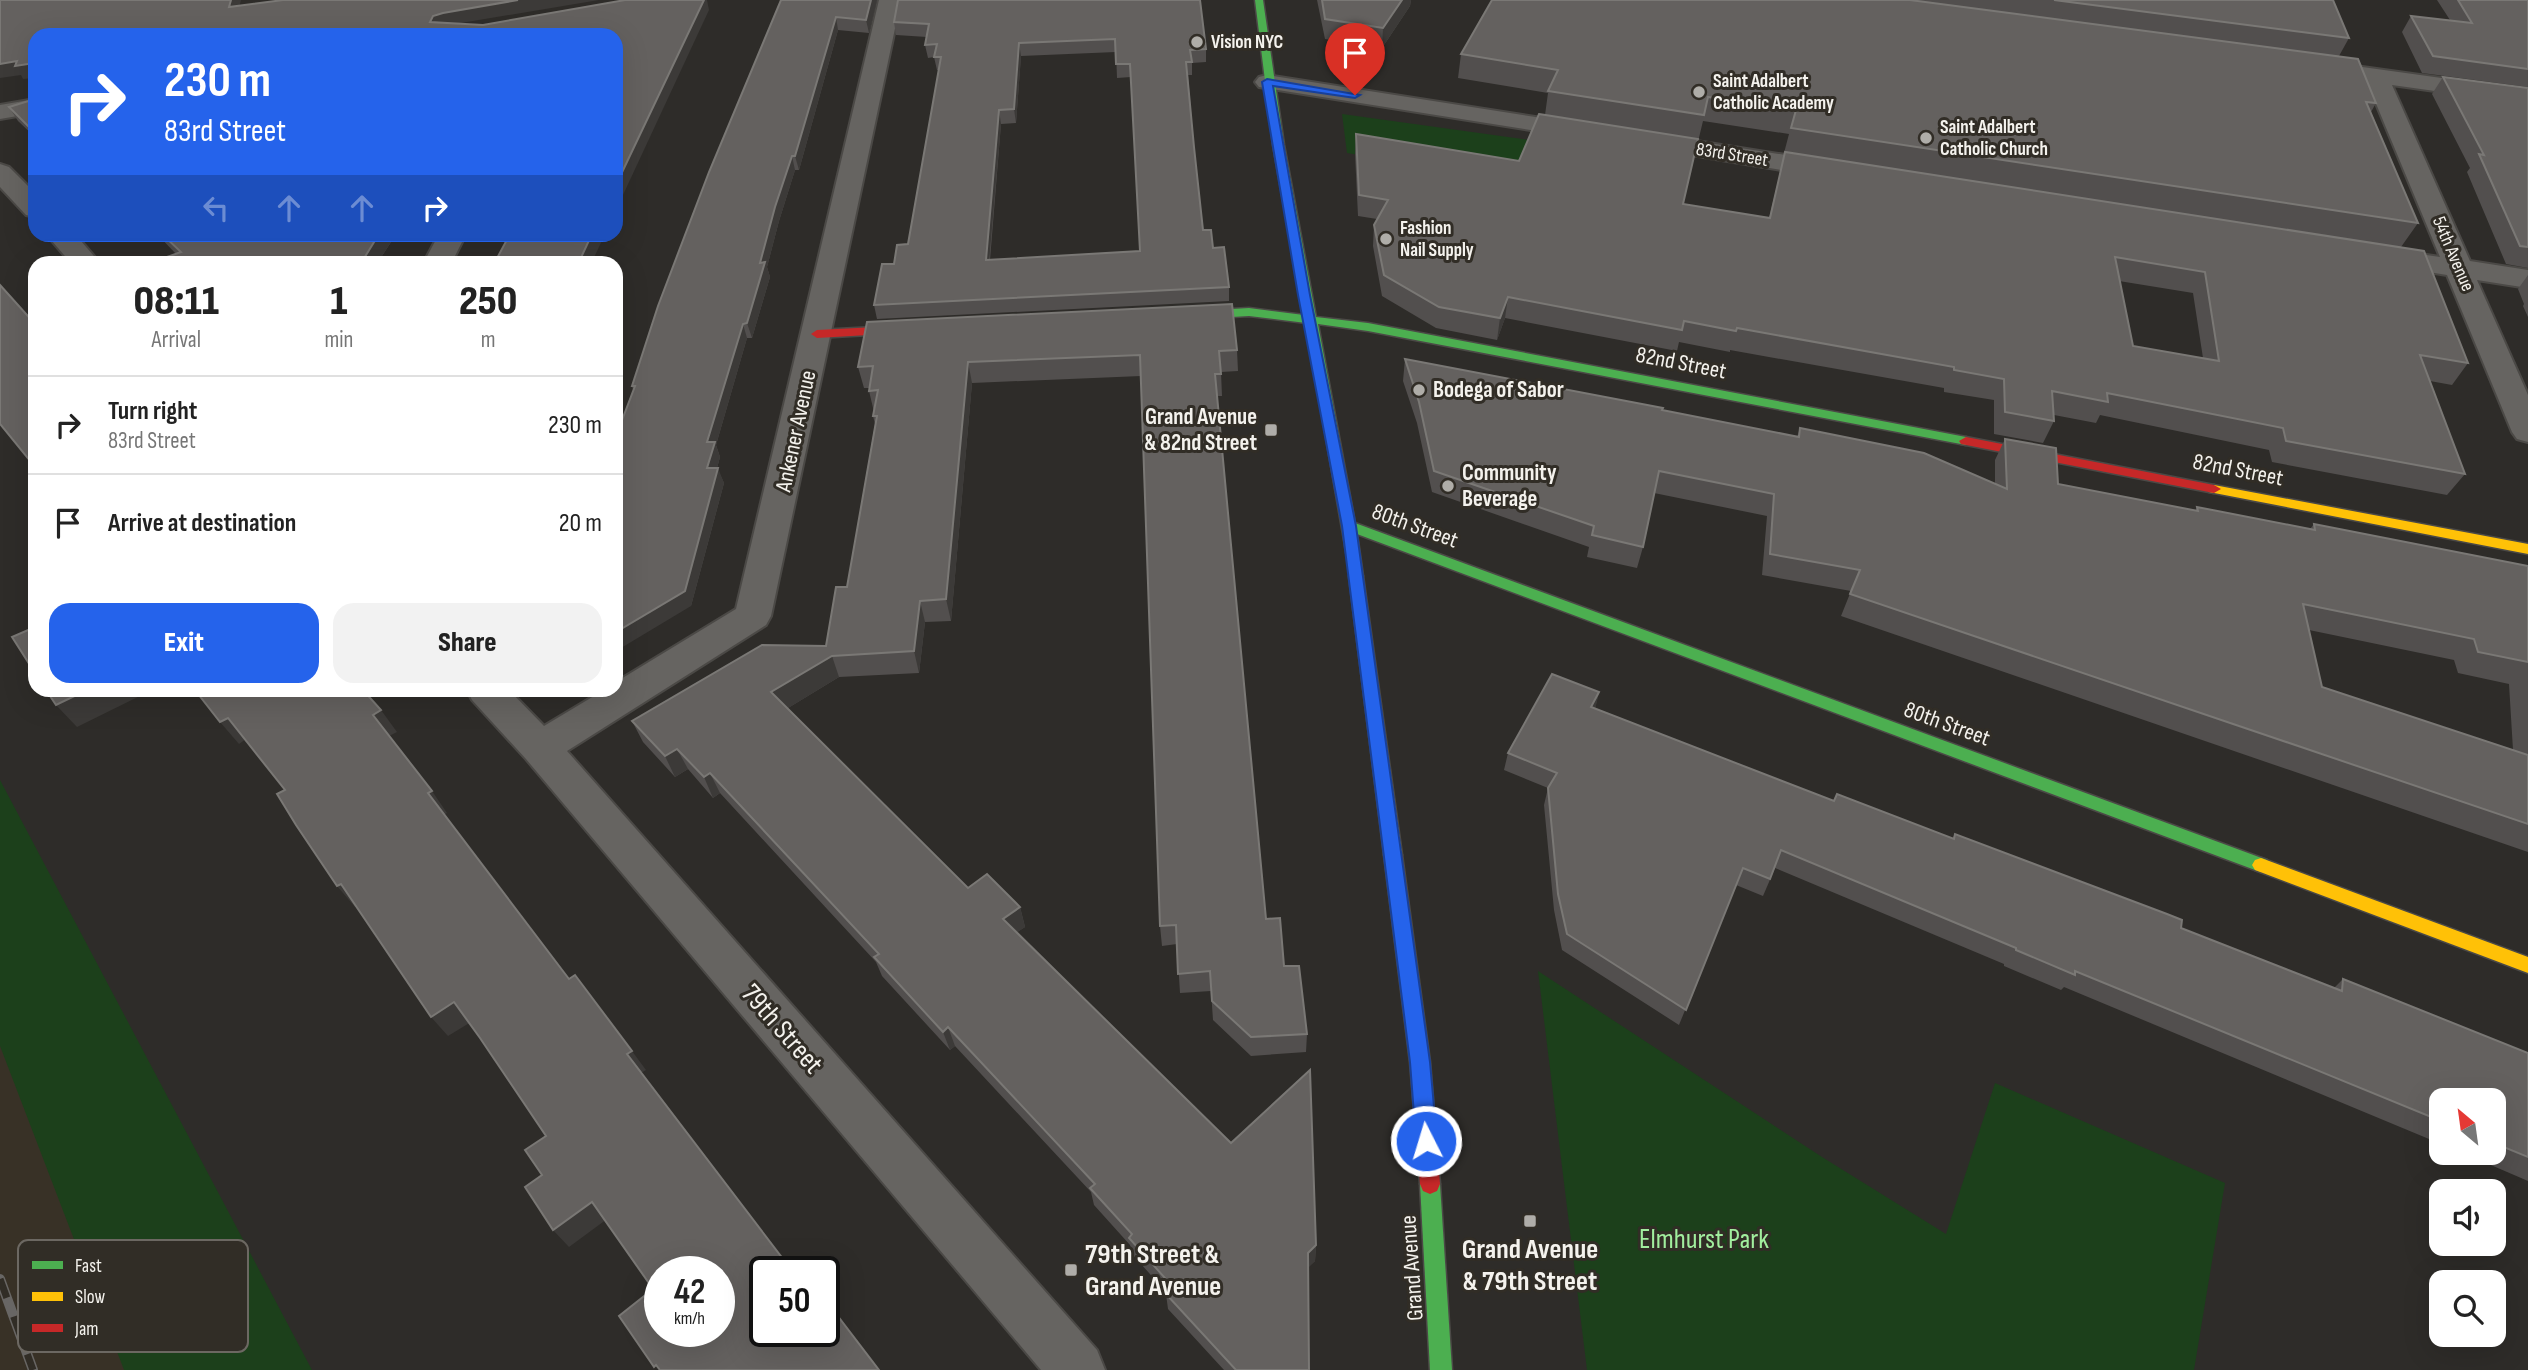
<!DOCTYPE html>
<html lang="en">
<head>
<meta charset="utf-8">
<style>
  :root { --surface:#fff; --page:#f2f2f2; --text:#222; --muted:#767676; --line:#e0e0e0; --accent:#2563eb }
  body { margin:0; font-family:"Sofia Sans Condensed",sans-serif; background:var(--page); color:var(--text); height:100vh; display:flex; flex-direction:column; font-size:26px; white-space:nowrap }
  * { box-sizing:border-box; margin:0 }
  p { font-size:23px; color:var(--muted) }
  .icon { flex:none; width:38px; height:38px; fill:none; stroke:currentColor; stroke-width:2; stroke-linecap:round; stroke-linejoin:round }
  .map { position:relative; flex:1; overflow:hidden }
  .details { position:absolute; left:28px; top:256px; width:595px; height:441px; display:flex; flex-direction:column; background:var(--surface); border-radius:21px; box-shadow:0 7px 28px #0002 }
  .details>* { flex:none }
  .banner { position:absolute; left:28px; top:28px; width:595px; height:214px; border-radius:21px; box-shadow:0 7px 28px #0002; background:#2563eb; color:#fff; overflow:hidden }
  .needle { width:46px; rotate:331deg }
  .tools { position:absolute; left:2429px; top:1088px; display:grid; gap:14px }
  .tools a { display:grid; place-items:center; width:77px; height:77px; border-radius:14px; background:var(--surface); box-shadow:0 7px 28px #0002; font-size:35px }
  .speed { position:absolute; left:644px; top:1256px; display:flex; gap:14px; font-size:35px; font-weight:700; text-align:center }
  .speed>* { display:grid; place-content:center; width:91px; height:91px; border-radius:50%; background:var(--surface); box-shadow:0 7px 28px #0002; line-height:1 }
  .speed small { font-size:18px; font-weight:400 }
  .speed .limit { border:4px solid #111; border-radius:10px; background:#fff; color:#111 }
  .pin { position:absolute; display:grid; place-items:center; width:60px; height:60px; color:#fff; margin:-72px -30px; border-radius:50% 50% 50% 0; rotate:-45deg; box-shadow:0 0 7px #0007 }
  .pin .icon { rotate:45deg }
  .me { position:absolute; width:77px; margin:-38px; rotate:355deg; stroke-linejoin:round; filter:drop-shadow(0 0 5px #0008) }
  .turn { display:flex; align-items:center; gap:24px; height:147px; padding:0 21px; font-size:32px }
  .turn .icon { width:91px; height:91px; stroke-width:2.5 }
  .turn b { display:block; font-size:49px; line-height:60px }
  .lanes { display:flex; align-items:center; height:66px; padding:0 21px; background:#0003; justify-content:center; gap:35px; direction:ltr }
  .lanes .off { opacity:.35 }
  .eta { display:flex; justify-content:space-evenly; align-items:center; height:119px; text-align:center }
  .eta b { font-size:42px; font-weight:800; line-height:49px }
  .button { display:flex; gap:14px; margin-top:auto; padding:14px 21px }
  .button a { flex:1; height:80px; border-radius:21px; background:var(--accent); color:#fff; font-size:28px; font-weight:800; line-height:80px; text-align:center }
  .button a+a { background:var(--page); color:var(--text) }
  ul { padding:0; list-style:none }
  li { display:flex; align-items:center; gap:21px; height:98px; padding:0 21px; border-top:2px solid var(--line) }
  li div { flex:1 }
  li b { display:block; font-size:26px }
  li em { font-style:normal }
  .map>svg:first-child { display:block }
</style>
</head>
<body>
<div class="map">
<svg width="2528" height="1370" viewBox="0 0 2528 1370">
  <rect width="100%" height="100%" fill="#2e2c29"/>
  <path fill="#383126" d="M0 875 216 1370H0Z"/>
  <g fill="#1c401b">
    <path d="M1342 114 1529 140 1516 180 1347 153Z"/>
    <path d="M0 780 312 1370H124L0 1046Z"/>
    <path d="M1538 971 1822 1157 1946 1234 1995 1083 2225 1183 2194 1370H1587Z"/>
  </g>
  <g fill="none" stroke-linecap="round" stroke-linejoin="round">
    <defs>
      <g id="street">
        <path d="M879 0H901L771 616 766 625 567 751 1097 1350 1105 1370H1041L526 759 472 700 467 690H509L544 726 604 690H616V682L736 609Z"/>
        <path d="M2312 60 2528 90V104L2392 85 2470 261 2528 270V288L2477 280 2528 395V442L2517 439 2512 432 2447 275 2379 264 2369 262 2365 256 2369 250 2379 248 2440 257 2367 82 2304 72 2300 67 2304 62Z"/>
        <path d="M1267 75 1587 125 1596 127 1599 132 1596 137 1587 139 1259 87 1255 82 1259 77Z"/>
        <path d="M35 99V113L0 119V105Z"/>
        <path d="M1646 133 1836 163 1845 166 1849 171 1845 176 1836 179 1637 146 1633 141 1637 136Z"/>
        <path d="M0 164 9 167 35 193V217L26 215 0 187Z"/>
        <path d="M46 234H75L99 262H70Z"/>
        <path d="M439 234H466L452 262H424Z"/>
      </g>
      <g id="fast">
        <path d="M1255 0H1263L1284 145 1316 317 1368 323 1966 437 1973 441 1966 445 1368 331 1318 324 1355 523 2267 860 2270 865 2267 870 2261 872 2255 870 1357 534 1363 576 1361 580H1351L1306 323 1249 316 1179 320 1173 316 1179 312 1249 308 1304 315 1273 145Z"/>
        <path d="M1430 1174 1437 1177 1440 1184 1452 1370H1430L1420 1184 1423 1177Z"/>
      </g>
      <g id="slow">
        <path d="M2214 485 2528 544V554L2209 492 2207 489 2209 486Z"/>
        <path d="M1356 571 1363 576 1402 855 1399 860 1393 862 1387 860 1384 855 1349 576Z"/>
        <path d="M2261 858 2528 957V973L2255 870 2252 865 2255 860Z"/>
      </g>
      <g id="jam">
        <path d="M916 325 920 326V332L817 338 811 334 817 330Z"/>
        <path d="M1966 437 2214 485 2221 489 2214 493 1961 444 1959 441Z"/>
        <path d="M1393 848 1399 850 1402 855 1430 1062 1440 1184 1437 1191 1430 1194 1423 1191 1420 1184 1410 1062 1384 855 1387 850Z"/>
      </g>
    </defs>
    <use href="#street" stroke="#4b4946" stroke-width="4"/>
    <use href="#fast" stroke="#4b4946" stroke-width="3"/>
    <use href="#slow" stroke="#4b4946" stroke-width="3"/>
    <use href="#jam" stroke="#4b4946" stroke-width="3"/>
    <use href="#street" fill="#666461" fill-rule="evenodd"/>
    <use href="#fast" fill="#4caf50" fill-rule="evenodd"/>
    <use href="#slow" fill="#ffc107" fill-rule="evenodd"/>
    <use href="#jam" fill="#c62828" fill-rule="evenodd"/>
    <defs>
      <path id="rail" d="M0 1279 33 1370"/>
    </defs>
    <use href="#rail" stroke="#686664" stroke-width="10"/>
    <use href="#rail" stroke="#312d26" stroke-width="7" stroke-dasharray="20" stroke-linecap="butt"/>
  </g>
  <g fill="#524f4e" fill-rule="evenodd">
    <path d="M781 0H877L869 33 838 30 799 170H795L779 221 767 267 770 277 752 338H747L716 445 720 457 717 468 724 483 691 606 632 386Z"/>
    <path d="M898 0 1206 49V62L1192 63V75H1188L1194 147 1203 230 1213 248 1229 287V301L877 319 874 305 894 264 908 244 939 70H937L934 57 928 58 925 45 927 37 896 35 894 22ZM1116 52 1117 78 1131 77 1140 251 990 260 1001 124 1016 123 1021 56Z"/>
    <path d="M1317 0H1411L1410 6 1382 48 1325 39Z"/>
    <path d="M1492 0H2333L2349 38 2339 56 2376 103 2371 112 2418 223 2401 247 2468 363 2452 385 2430 381 2465 474 2447 495 2272 462 2269 450 2100 415 2096 423 2054 415V421L2043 443 1994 434V400L1944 392V388L1730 350V352L1679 342 1677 351 1505 318 1497 340 1436 328 1382 296 1373 246 1374 225 1377 219 1358 216 1355 154 1356 134 1519 161 1545 115 1548 93 1458 78 1461 54ZM1703 121 1789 134 1784 153H1785L1769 218 1683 204ZM2119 281 2193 293 2203 358 2133 346Z"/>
    <path d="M2437 0H2528V87L2422 73 2402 32 2411 16 2450 20Z"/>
    <path d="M2443 77 2528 88V268L2506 264 2467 172 2470 168 2432 94Z"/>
    <path d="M35 99V137L18 121 9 107Z"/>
    <path d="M157 234H394L395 236 378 262H170L167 257 176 254Z"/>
    <path d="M2528 275V317L2523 306 2524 304 2518 289Z"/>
    <path d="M1237 350 1238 371 1221 372 1222 396H1217L1266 919 1284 966 1307 1034 1306 1052 1251 1056 1213 1020 1211 991 1180 993 1177 944 1162 946 1160 926 1141 376 972 383 951 621 925 622 919 673 839 677 788 708 968 888 1020 907 1025 927 1017 932 1316 1245 1315 1261 1308 1267 1309 1370H1224L1168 1309 1166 1294 1167 1293 1132 1254 1130 1245 1094 1205 1091 1192 955 1046 950 1050 882 976 876 962 720 793 713 798 688 769 675 777 643 742 632 721 826 646 847 587 875 424 873 416 874 412 869 391V388H864L858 367Z"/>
    <path d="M1405 359 1797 437 1800 428 1995 484V460L2005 439 2058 484 2195 511 2197 507 2310 529 2314 524 2528 566V852L1841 616 1851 591 1762 575 1767 516 1654 493 1643 547 1637 568 1587 557 1589 547 1432 492 1417 423 1403 381ZM2309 630 2454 660 2458 673 2509 684 2513 750 2322 687Z"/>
    <path d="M1599 692 1595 708 1834 801 1837 794 1952 839 1955 834 2181 928 2334 988 2343 979 2528 1053V1181L2463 1153H2494V1101H2441V1144L2064 987 2061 990 2004 966V964L1775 868 1763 896 1736 885 1679 1025 1562 950 1554 910 1544 805 1548 788 1504 770 1508 753Z"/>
  </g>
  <g fill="#3c3a38">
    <path d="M231 0H241L236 20 229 7Z"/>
    <path d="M518 0H599L449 25 430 22 433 16 443 13Z"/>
    <path d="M704 0H707L709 10 616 210V185Z"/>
    <path d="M871 0H877L869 33 866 20Z"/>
    <path d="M1402 0H1411L1410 6 1382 48 1383 28Z"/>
    <path d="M836 17 838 30 799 170 795 156Z"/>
    <path d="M1019 43 1021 56 1016 123 1014 109Z"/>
    <path d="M17 61 35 63V78L23 79 21 75 0 78V64Z"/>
    <path d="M999 110 1001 124 988 274 986 260Z"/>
    <path d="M792 156 795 170 779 221 767 267 770 277 752 338 747 323 760 263 775 207Z"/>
    <path d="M379 234H394L395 236 378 262H364L363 260Z"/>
    <path d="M592 234H605L592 262H579Z"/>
    <path d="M1508 297 1505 318 1497 340 1500 318Z"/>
    <path d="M743 324 747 338 716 445 720 457 713 483 707 468V442Z"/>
    <path d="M968 362 972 383 951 621 946 599Z"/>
    <path d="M718 468 724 483 691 606 616 651V632Z"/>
    <path d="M920 601 925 622 919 673 914 651Z"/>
    <path d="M832 656 839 677 780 713 771 692Z"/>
    <path d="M87 690H152L77 727 56 705Z"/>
    <path d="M1599 692 1595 710 1591 707Z"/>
    <path d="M381 710 397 732 389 736 373 715Z"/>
    <path d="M228 718 246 739 239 744 220 722Z"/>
    <path d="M677 749 688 769 675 777 665 756Z"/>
    <path d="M710 773 720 793 713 798 704 777Z"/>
    <path d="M432 791 447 813 444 815 428 793Z"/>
    <path d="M341 884 359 905 355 907 337 886Z"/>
    <path d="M1020 907 1025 927 1008 939 1003 919Z"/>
    <path d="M454 1002 471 1022 448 1036 431 1017Z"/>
    <path d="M948 1027 955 1046 950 1050 943 1032Z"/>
    <path d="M632 1051 646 1070 641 1073 627 1054Z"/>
    <path d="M592 1202 607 1219 569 1247 553 1230Z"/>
    <path d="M1316 1245 1315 1261 1307 1269 1308 1253Z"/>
  </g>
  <g fill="#64615f" stroke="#7a7875" stroke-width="2" fill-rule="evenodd">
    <path d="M0 0H231L229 7 283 0H518L443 13 433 16 430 22 483 25 625 0H704L616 185V35H35V63L15 66 17 61 0 64Z"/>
    <path d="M781 0H871L866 20 836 17 795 156H792L775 207 760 263 765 262 747 323 743 324 707 442H715L707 468H718L685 591 616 632V436L635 386H632L658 306 709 172Z"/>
    <path d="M898 0H1200L1206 49 1190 50 1192 62H1186L1194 147 1203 230H1211L1213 248 1224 247 1229 287 874 305 882 264H894L897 245 908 244 941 57H934L937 44 925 45 929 24 894 22ZM1115 39 1116 64H1130L1140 251 986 260 999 110 1014 109 1019 43Z"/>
    <path d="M1322 0H1402L1383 28 1325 19Z"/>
    <path d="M1492 0H1910L2358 59 2376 103 2366 102 2418 223 1791 128 1796 110 1708 97 1704 115 1548 91 1558 70 1461 54Z"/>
    <path d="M2054 0H2333L2349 38Z"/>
    <path d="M2458 0H2528V69L2433 56 2411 16 2472 23Z"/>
    <path d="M2443 77 2528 88V247L2520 246 2479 154 2484 155Z"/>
    <path d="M35 99V133L9 107Z"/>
    <path d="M1539 114 1698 139 1683 204 1770 218 1785 152 2424 251 2468 363 2420 355 2465 474 2286 441 2283 428 2107 393 2108 402 2052 391 2054 421 2005 412 2004 379 1954 370V367L1737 328 1736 331 1684 321 1682 330 1508 297 1500 318 1439 307 1384 275 1374 225 1388 200 1359 195 1356 134 1519 161ZM2115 257 2205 272 2219 361 2133 346Z"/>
    <path d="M162 234 289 235 379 234 363 260H370L368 262H172L167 257 181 252Z"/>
    <path d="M510 234H592L579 262H495Z"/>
    <path d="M0 285 35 324V467L0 424Z"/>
    <path d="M1232 304 1237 350 1219 351 1221 374H1215L1266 919 1280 918 1284 966H1299L1307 1034 1251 1037 1212 1001 1210 971 1178 974 1176 925 1160 926 1140 355 968 362 946 599 920 601 914 651 832 656 771 692 968 888 987 874 1020 907 1003 919 1231 1143 1310 1070 1316 1245 1308 1253 1309 1370H1236L1166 1294 1173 1287 1129 1238 1132 1234 1090 1188 1095 1184 948 1027 943 1032 874 957 879 954 710 773 704 777 677 749 665 756 632 721 762 645 826 646 836 587H847L877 416H873L878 390 869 391 873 366 858 367 867 322Z"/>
    <path d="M1405 359 1663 408 1662 410 1799 437 1800 428 1924 453 2007 489 2005 439 2056 448 2058 484 2198 511 2197 507 2315 530 2314 524 2528 566V662L2478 652 2474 639 2303 604 2322 687 2528 755V824L1850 594 1860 570 1770 554 1774 494 1659 471 1643 547 1592 535 1594 526 1434 471 1419 402Z"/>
    <path d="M35 627V673L12 637Z"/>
    <path d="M1552 674 1599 692 1591 707 1834 801 1837 794 1954 839 1955 834 2167 914 2182 920 2181 928 2342 991 2343 979 2528 1053V1157L2494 1143V1101H2441V1121L2075 971V975L2016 950V948L1781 850 1770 879 1743 868 1686 1010 1567 934 1558 894 1548 788 1557 773 1508 753Z"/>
    <path d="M46 690H87L56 705Z"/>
    <path d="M195 690H363L381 710 373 715 432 791 428 793 569 979 575 975 632 1051 627 1054 793 1272H765V1332H824V1298L879 1370H660L656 1365 654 1367 619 1316 653 1289 592 1202 553 1230 525 1187 542 1175 525 1150 546 1136 480 1038 454 1002 431 1017 341 884 337 886 296 825 277 794 285 790 228 718 220 722ZM660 1272H719V1332H660Z"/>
  </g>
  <path fill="#2563eb" stroke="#184099" stroke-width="2" d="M1267 79 1360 95 1355 98 1273 86 1310 295 1356 526 1430 1062 1437 1141 1434 1148 1426 1151 1419 1148 1416 1141 1410 1062 1342 526 1298 295 1262 82Z"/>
  <g fill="#afada8" stroke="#312d26" stroke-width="2.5">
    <circle cx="1197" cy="42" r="7"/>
    <circle cx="1699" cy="92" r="7"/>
    <circle cx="1926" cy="138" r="7"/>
    <circle cx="1386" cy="239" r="7"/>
    <circle cx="1419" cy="390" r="7"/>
    <rect x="1264" y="423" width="14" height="14" rx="3.5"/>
    <circle cx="1448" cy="486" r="7"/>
    <rect x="1523" y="1214" width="14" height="14" rx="3.5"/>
    <rect x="1064" y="1263" width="14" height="14" rx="3.5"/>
  </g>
  <g text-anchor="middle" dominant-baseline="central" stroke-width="6" stroke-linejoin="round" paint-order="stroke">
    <g font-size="19" font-weight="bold" fill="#f4f2ed" stroke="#312d26" text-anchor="start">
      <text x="1211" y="42">Vision NYC</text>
      <text x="1713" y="81">Saint Adalbert<tspan x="1713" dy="22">Catholic Academy</tspan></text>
      <text x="1940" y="127">Saint Adalbert<tspan x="1940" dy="22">Catholic Church</tspan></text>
      <text x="1400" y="228">Fashion<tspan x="1400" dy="22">Nail Supply</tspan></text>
    </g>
    <g font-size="19" fill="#f4f2ed" stroke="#312d26">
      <text transform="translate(1732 155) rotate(9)">83rd Street</text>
      <text transform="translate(2453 254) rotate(67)">54th Avenue</text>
    </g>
    <g font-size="23" fill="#f4f2ed" stroke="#312d26">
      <text transform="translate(1681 363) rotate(11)">82nd Street</text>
      <text transform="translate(796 431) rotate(-78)">Ankener Avenue</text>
      <text transform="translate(2238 470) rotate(11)">82nd Street</text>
      <text transform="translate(1415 526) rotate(20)">80th Street</text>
      <text transform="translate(1947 724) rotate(20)">80th Street</text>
      <text transform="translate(1412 1268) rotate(-94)">Grand Avenue</text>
    </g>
    <g font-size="23" font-weight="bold" fill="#f4f2ed" stroke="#312d26" text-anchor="start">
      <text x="1433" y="390">Bodega of Sabor</text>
      <text x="1257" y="417" text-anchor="end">Grand Avenue<tspan x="1257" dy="26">&amp; 82nd Street</tspan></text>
      <text x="1462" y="473">Community<tspan x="1462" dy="26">Beverage</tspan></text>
    </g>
    <g font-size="28" fill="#f4f2ed" stroke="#312d26">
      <text transform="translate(782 1029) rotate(49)">79th Street</text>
    </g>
    <g font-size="28" fill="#a1ee9e" stroke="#312d26">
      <text x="1704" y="1239">Elmhurst Park</text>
    </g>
    <g font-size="28" font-weight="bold" fill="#f4f2ed" stroke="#312d26">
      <text x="1530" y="1249">Grand Avenue<tspan x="1530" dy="32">&amp; 79th Street</tspan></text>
      <text x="1085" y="1254" text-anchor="start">79th Street &amp;<tspan x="1085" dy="32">Grand Avenue</tspan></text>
    </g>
  </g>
  <rect x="18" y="1240" width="230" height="112" rx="10" fill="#312d26" stroke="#6c6862" stroke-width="2"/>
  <rect x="32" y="1261" width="31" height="8" fill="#4caf50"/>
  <rect x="32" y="1292" width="31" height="9" fill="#ffc107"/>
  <rect x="32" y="1324" width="31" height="8" fill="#c62828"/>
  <g font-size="19" fill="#f4f2ed">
    <text x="75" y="1272">Fast</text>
    <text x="75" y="1303">Slow</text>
    <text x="75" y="1335">Jam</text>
  </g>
</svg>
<div class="tools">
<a><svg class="needle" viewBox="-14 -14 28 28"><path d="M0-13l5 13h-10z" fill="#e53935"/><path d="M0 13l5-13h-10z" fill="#767676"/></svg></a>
<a><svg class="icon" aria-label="sound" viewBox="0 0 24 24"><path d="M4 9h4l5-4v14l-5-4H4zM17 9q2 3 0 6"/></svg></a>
<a><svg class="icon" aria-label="search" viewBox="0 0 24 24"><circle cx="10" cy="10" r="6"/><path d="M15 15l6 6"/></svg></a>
</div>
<div class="speed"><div>42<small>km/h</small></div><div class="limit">50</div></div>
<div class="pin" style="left:1355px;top:95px;background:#d93025"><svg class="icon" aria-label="arrive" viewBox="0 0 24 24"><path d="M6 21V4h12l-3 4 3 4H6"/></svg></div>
<svg class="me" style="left:1426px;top:1141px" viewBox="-20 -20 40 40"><circle r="17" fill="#2563eb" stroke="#fff" stroke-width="3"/><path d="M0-11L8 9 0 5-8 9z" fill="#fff"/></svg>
<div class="banner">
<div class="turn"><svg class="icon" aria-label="right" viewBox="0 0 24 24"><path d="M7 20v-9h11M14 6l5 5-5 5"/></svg><div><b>230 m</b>83rd Street</div></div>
<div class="lanes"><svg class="icon off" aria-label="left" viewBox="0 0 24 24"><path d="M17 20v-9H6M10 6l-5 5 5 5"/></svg><svg class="icon off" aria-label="ahead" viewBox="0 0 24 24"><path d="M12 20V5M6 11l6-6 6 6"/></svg><svg class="icon off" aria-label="ahead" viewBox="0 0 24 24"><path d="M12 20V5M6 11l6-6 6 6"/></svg><svg class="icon" aria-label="right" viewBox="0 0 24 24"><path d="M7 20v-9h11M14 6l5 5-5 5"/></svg></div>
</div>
<section class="details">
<div class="eta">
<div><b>08:11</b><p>Arrival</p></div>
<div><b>1</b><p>min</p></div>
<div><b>250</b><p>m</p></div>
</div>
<ul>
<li><svg class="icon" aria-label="right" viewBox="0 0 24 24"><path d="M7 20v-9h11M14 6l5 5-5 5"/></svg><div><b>Turn right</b><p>83rd Street</p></div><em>230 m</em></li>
<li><svg class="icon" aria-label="arrive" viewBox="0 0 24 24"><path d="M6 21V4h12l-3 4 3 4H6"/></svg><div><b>Arrive at destination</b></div><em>20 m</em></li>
</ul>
<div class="button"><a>Exit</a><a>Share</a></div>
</section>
</div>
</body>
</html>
